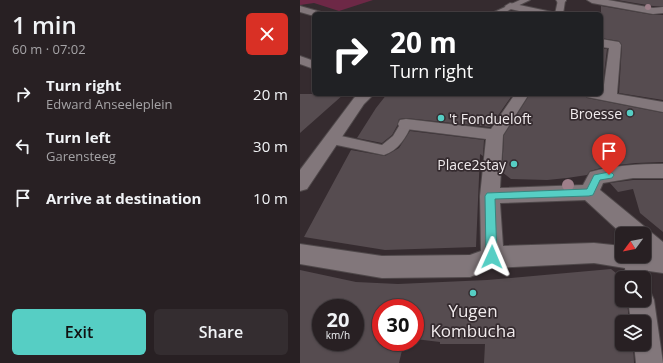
<!DOCTYPE html>
<html lang="en">
<head>
<meta charset="utf-8">
<style>
  :root { --surface:#282023; --page:#342d30; --text:#f1f3f6; --muted:#a5a3a6; --line:#443e41; --accent:#56cec4 }
  body { margin:0; font-family:"Open Sans",sans-serif; background:var(--page); color:var(--text); height:100vh; display:flex; flex-direction:column; font-size:15px; white-space:nowrap }
  * { box-sizing:border-box; margin:0 }
  p { font-size:13px; color:var(--muted) }
  .icon { flex:none; width:22px; height:22px; fill:none; stroke:currentColor; stroke-width:2; stroke-linecap:round; stroke-linejoin:round }
  .map { position:relative; flex:1; overflow:hidden }
  .side { display:flex; flex-direction:column; background:var(--surface); width:300px }
  .side>* { flex:none }
  .top-card { position:absolute; left:12px; top:12px; width:291px; height:84px; border-radius:6px; box-shadow:0 1px 3px #0004,0 0 0 1px var(--line); background:#202124; color:#fff; overflow:hidden }
  .needle { width:26px; rotate:238deg }
  .tools { position:absolute; left:315px; top:227px; display:grid; gap:8px }
  .tools a { display:grid; place-items:center; width:36px; height:36px; border-radius:6px; background:var(--surface); box-shadow:0 1px 3px #0004,0 0 0 1px var(--line); font-size:20px }
  .speed { position:absolute; left:12px; top:299px; display:flex; gap:8px; font-size:20px; font-weight:700; text-align:center }
  .speed>* { display:grid; place-content:center; width:52px; height:52px; border-radius:50%; background:var(--surface); box-shadow:0 1px 3px #0004,0 0 0 1px var(--line); line-height:1 }
  .speed small { font-size:10px; font-weight:400 }
  .speed .limit { border:6px solid #d22; background:#fff; color:#111 }
  .pin { position:absolute; display:grid; place-items:center; width:34px; height:34px; color:#fff; margin:-41px -17px; border-radius:50% 50% 50% 0; rotate:-45deg; box-shadow:0 0 4px #0007 }
  .pin .icon { rotate:45deg }
  .me { position:absolute; width:44px; margin:-22px; rotate:1deg; stroke-linejoin:round; filter:drop-shadow(0 0 3px #0008) }
  .turn { display:flex; align-items:center; gap:14px; height:84px; padding:0 12px; font-size:18px }
  .turn .icon { width:52px; height:52px; stroke-width:2.5 }
  .turn b { display:block; font-size:28px; line-height:34px }
  .round { display:grid; place-items:center; flex:none; width:42px; height:42px; border-radius:6px; background:var(--page) }
  .summary { display:flex; align-items:center; justify-content:space-between; height:68px; padding:0 12px }
  h1 { font-size:24px; font-weight:600; line-height:30px }
  .button { display:flex; gap:8px; margin-top:auto; padding:8px 12px }
  .button a { flex:1; height:46px; border-radius:6px; background:var(--accent); color:#111; font-size:16px; font-weight:600; line-height:46px; text-align:center }
  .button a+a { background:var(--page); color:var(--text) }
  ul { padding:0; list-style:none }
  li { display:flex; align-items:center; gap:12px; height:52px; padding:0 12px }
  li div { flex:1 }
  li b { display:block; font-size:15px }
  li em { font-style:normal }
  main { display:flex; flex:1; min-height:0 }
  .map>svg:first-child { display:block }
</style>
</head>
<body>
<main>
<section class="side">
<div class="summary"><div><h1>1 min</h1><p>60 m · 07:02</p></div><a class="round" style="background:#d93025;color:#fff"><svg class="icon" aria-label="close" viewBox="0 0 24 24"><path d="M6 6l12 12M18 6L6 18"/></svg></a></div>
<ul>
<li><svg class="icon" aria-label="right" viewBox="0 0 24 24"><path d="M7 20v-9h11M14 6l5 5-5 5"/></svg><div><b>Turn right</b><p>Edward Anseeleplein</p></div><em>20 m</em></li>
<li><svg class="icon" aria-label="left" viewBox="0 0 24 24"><path d="M17 20v-9H6M10 6l-5 5 5 5"/></svg><div><b>Turn left</b><p>Garensteeg</p></div><em>30 m</em></li>
<li><svg class="icon" aria-label="arrive" viewBox="0 0 24 24"><path d="M6 21V4h12l-3 4 3 4H6"/></svg><div><b>Arrive at destination</b></div><em>10 m</em></li>
</ul>
<div class="button"><a>Exit</a><a>Share</a></div>
</section>
<div class="map">
<svg width="363" height="363" viewBox="0 0 363 363">
  <rect width="100%" height="100%" fill="#352b2f"/>
  <path fill="#6d2846" d="M0 0H73L39 11 14 3 0 5Z"/>
  <g fill="#564c50" fill-rule="evenodd">
    <path d="M317 0H363V6H353Z"/>
    <path d="M301 6 353 15H363V100L319 93 322 45 319 41 301 38Z"/>
    <path d="M301 49H307L302 90H301Z"/>
    <path d="M0 94H44L0 133Z"/>
    <path d="M87 94H213L190 127 106 118 99 119 97 126 92 135 82 143 57 138 76 108Z"/>
    <path d="M230 94H284L287 98 363 113V162L336 163 308 166 290 171 287 175 267 178 247 180 211 179 202 172 204 135Z"/>
    <path d="M110 131 184 140 183 156 180 154 176 247 85 250 4 237 51 150 85 156 99 148Z"/>
    <path d="M333 180H363V232L340 213 333 189 318 192 310 183Z"/>
    <path d="M311 269 322 278V300H327L329 322H322V344H333L334 363H184L185 344H140V342L115 339V308H81V342H104L99 363H0V270L56 282 98 284 187 280ZM21 308H55V342H21Z"/>
  </g>
  <g fill="none" stroke-linecap="round" stroke-linejoin="round">
    <defs>
      <g id="pedestrian">
        <path d="M220 0H230L201 14H190Z"/>
        <path d="M258 0 265 1 263 14H255Z"/>
        <path d="M106 120 110 121 112 124C106 137 99 150 84 155L32 144 27 142 25 139 27 136 32 134 82 145 93 136 102 121Z"/>
      </g>
      <g id="minor">
        <path d="M256 0H266V1L261 4 258 3Z"/>
        <path d="M287 0H308L353 8 363 7V13L353 14 292 3Z"/>
        <path d="M210 3 252 12 253 14H233L206 8 205 6Z"/>
        <path d="M0 6 21 12 22 14H14V16L0 12Z"/>
        <path d="M301 39 319 42 321 45 317 94 363 102V112L287 97 285 94H301V91L303 92 309 48 301 47Z"/>
        <path d="M0 56 14 61V69L0 64Z"/>
        <path d="M58 94H74L64 104 7 189 0 191V170L54 98Z"/>
        <path d="M215 94H229L203 135 200 188 283 185 290 172C314 165 339 164 363 164V178H333L303 183 300 190 345 227 347 231 352 233 363 242V273L349 271 350 278 346 286 344 287V278H326L325 268 294 263 193 268 170 277 82 278 0 264V244L82 256 170 255 181 251 180 196 186 139 106 129 100 128 98 124 100 120 106 119 191 129ZM285 200 322 234H344V256H322V246L294 243 203 246 200 203Z"/>
        <path d="M344 289 350 291 354 300 363 363H336L334 344H344V322H331L328 300H344Z"/>
      </g>
    </defs>
    <use href="#pedestrian" stroke="#4f484a" stroke-width="2"/>
    <use href="#minor" stroke="#4f484a" stroke-width="2"/>
    <use href="#pedestrian" fill="#82777b" fill-rule="evenodd"/>
    <use href="#minor" fill="#82777b" fill-rule="evenodd"/>
  </g>
  <g fill="#9e7f8a">
    <circle cx="348" cy="7" r="3"/>
    <circle cx="268" cy="185" r="6"/>
  </g>
  <path fill="#56cec4" stroke="#38867f" d="M309 172 312 173 314 175 312 178 300 180 293 195 289 196 195 199 197 257 196 261 192 262 188 261 186 257 185 196 187 193 287 189 294 175Z"/>
  <g fill="#56cec4" stroke="#352b2f" stroke-width="1.5">
    <circle cx="330" cy="113" r="4"/>
    <circle cx="141" cy="118" r="4"/>
    <circle cx="214" cy="164" r="4"/>
    <circle cx="173" cy="293" r="4"/>
  </g>
  <g text-anchor="middle" dominant-baseline="central" stroke-width="3.5" stroke-linejoin="round" paint-order="stroke">
    <g font-size="14" fill="#f1ebed" stroke="#352b2f" text-anchor="end">
      <text x="322" y="113">Broesse</text>
      <text x="149" y="118" text-anchor="start">'t Fondueloft</text>
      <text x="206" y="164">Place2stay</text>
    </g>
    <g font-size="17" fill="#f1ebed" stroke="#352b2f">
      <text x="173" y="310">Yugen<tspan x="173" dy="20">Kombucha</tspan></text>
    </g>
  </g>
</svg>
<div class="tools">
<a><svg class="needle" viewBox="-14 -14 28 28"><path d="M0-13l5 13h-10z" fill="#e53935"/><path d="M0 13l5-13h-10z" fill="#a5a3a6"/></svg></a>
<a><svg class="icon" aria-label="search" viewBox="0 0 24 24"><circle cx="10" cy="10" r="6"/><path d="M15 15l6 6"/></svg></a>
<a><svg class="icon" aria-label="layers" viewBox="0 0 24 24"><path d="M12 4l9 5-9 5-9-5zM3 14l9 5 9-5"/></svg></a>
</div>
<div class="speed"><div>20<small>km/h</small></div><div class="limit">30</div></div>
<div class="pin" style="left:309px;top:175px;background:#d93025"><svg class="icon" aria-label="arrive" viewBox="0 0 24 24"><path d="M6 21V4h12l-3 4 3 4H6"/></svg></div>
<svg class="me" style="left:192px;top:257px" viewBox="-20 -20 40 40"><path d="M0-17L14 15 0 8-14 15z" fill="#56cec4" stroke="#fff" stroke-width="4"/></svg>
<div class="top-card">
<div class="turn"><svg class="icon" aria-label="right" viewBox="0 0 24 24"><path d="M7 20v-9h11M14 6l5 5-5 5"/></svg><div><b>20 m</b>Turn right</div></div>
</div>
</div>
</main>
</body>
</html>
